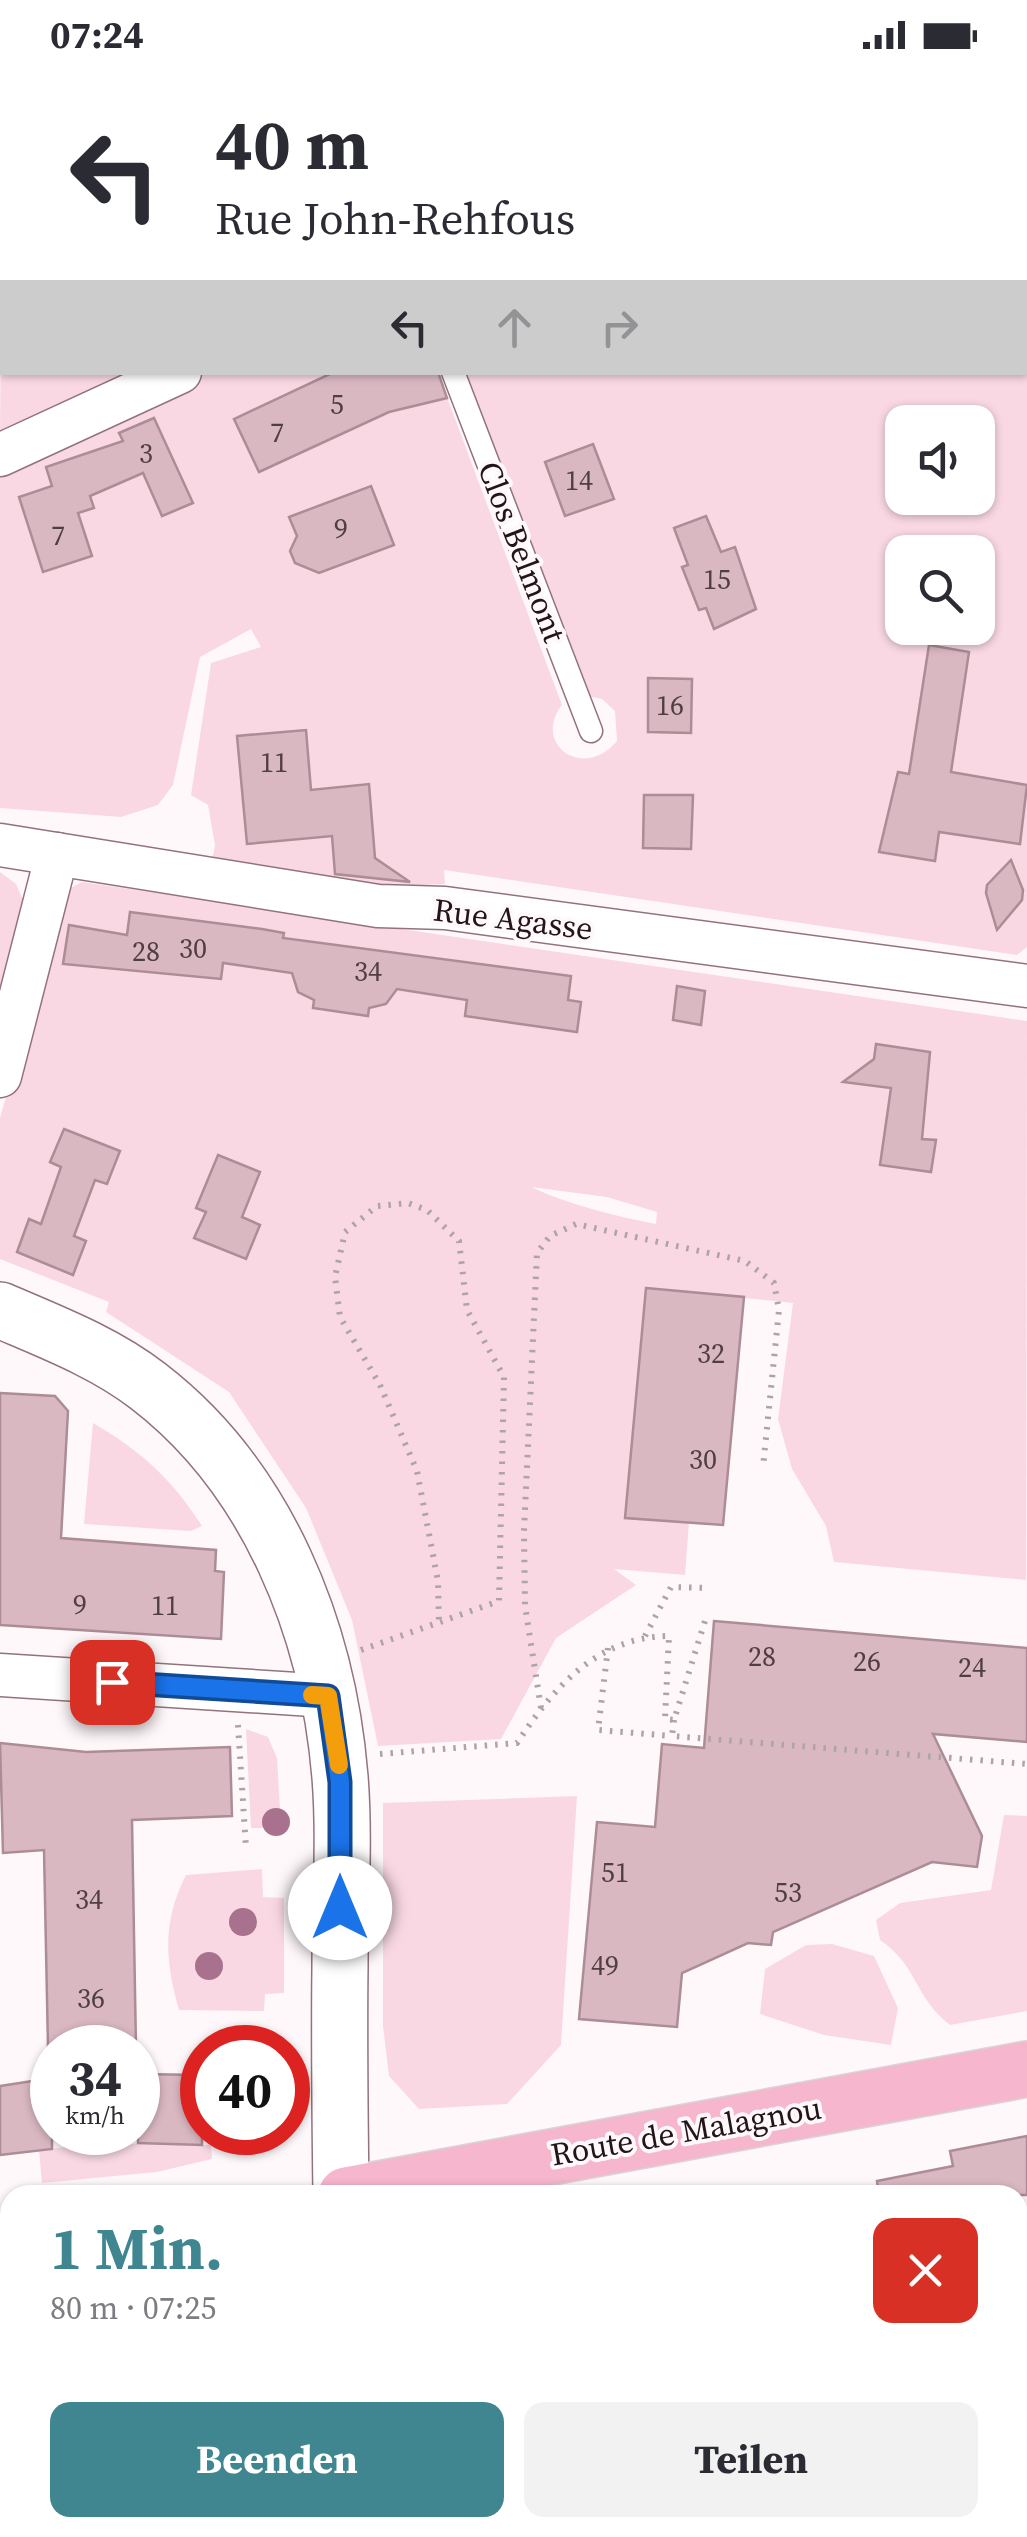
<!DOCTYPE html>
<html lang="de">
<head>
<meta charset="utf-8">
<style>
  :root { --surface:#fff; --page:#f2f2f3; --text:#2b2b33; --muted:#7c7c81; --accent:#408690 }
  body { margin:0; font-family:"Source Serif 4",serif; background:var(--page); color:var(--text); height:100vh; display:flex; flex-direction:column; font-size:38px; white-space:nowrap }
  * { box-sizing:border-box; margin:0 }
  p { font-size:32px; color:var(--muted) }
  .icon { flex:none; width:55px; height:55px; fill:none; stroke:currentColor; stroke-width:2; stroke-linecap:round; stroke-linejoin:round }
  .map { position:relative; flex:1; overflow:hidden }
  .sheet { position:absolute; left:0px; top:2115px; width:1028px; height:352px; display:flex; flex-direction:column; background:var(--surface); border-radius:30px 30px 0 0; box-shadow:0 2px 8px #0004 }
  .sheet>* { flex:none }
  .banner { position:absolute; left:0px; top:0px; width:1028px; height:305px; box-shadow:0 2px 8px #0004; background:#fff; color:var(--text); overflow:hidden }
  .tools { position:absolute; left:885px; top:335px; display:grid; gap:20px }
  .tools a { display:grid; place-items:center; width:110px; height:110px; border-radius:20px; background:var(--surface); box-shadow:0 2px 8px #0004; font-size:50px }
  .speed { position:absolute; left:30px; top:1955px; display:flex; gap:20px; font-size:50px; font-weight:700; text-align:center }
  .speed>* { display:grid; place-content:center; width:130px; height:130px; border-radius:50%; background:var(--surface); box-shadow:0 2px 8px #0004; line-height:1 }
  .speed small { font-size:25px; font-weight:400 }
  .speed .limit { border:15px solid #d22; background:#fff; color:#111 }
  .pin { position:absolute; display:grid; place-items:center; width:85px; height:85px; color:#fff; margin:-42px; border-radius:20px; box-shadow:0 5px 15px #0006 }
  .me { position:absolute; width:110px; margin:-55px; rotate:0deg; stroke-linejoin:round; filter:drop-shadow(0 0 8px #0008) }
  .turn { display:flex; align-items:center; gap:35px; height:210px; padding:0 50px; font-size:45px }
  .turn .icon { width:130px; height:130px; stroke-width:2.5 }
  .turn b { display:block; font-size:70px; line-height:85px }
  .lanes { display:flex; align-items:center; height:95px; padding:0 50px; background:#0003; justify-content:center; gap:50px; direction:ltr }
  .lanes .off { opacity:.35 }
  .round { display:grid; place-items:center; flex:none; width:105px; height:105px; border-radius:20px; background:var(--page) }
  .summary { display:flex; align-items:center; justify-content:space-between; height:170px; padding:0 50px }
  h1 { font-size:60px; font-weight:700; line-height:75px; color:var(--accent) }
  .primary-button { display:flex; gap:20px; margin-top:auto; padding:20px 50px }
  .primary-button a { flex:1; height:115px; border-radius:20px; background:var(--accent); color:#fff; font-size:40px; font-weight:700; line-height:115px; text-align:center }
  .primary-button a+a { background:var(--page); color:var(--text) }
  .status { display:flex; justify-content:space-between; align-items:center; height:70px; padding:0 50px; background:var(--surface); direction:ltr }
  .status svg { height:28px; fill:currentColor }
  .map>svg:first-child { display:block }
</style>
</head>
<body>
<div class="status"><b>07:24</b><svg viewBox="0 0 49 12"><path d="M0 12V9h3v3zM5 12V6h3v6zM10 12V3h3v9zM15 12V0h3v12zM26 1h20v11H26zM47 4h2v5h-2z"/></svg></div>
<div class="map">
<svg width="1027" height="2467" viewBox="0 0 1027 2467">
  <rect width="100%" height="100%" fill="#fff8fa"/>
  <g fill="#f9d8e3" fill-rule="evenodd">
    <path d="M2 109V302L138 303 0 365Z"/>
    <path d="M1027 134V877L1017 885 444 800 445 814 378 817 212 791 215 775 208 735 191 725 211 593 261 577 251 559 200 587 173 715 158 735 121 747 0 738V396L203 303H438L562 635C532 673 582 712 617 671L615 641 602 629 587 626 466 303 1025 302ZM902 352H978V428H902ZM902 482H978V558H902ZM243 731 315 767 247 774Z"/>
    <path d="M0 802 16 814 27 839 0 940Z"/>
    <path d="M82 812 1027 951 1026 1510 834 1492 826 1456 792 1399 778 1349 793 1233 646 1218 625 1447 689 1452 685 1505 614 1499 636 1515 556 1568 501 1669 378 1676 352 1550 306 1438 229 1322 106 1242 109 1232 0 1189V1048L63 822ZM531 1117 607 1127 657 1142 656 1154C615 1146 570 1135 531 1117Z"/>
    <path d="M93 1353C141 1381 171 1408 202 1456L191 1461 84 1454Z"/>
    <path d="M246 1659 268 1667 277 1688 281 1758H251Z"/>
    <path d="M577 1726 561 1975 507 2034 419 2039 389 2006 383 1956V1733Z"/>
    <path d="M1004 1745 1027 1746V1941L950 1955C913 1926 919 1897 880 1870L876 1850 900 1833 991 1820Z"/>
    <path d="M262 1799 263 1827 284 1828V1923L265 1924 264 1941 179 1940C165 1891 162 1852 186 1805Z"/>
    <path d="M832 1874 874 1886 898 1938 891 1975 824 1965 760 1944 765 1899 806 1875Z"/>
    <path d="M101 2073 211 2075 212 2089 157 2102 42 2113 39 2080Z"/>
    <path d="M1027 2312V2467H1025L1018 2428V2314Z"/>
    <path d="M10 2370V2458H244L245 2467H0V2371Z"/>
  </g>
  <g fill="#dab8c2" stroke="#ac8c96" stroke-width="2.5">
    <path d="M334 302H438L447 328 389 342 259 402 234 349Z"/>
    <path d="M154 348 193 433 162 446 143 403 90 426 94 438 78 443 92 486 43 502 19 427 52 416 46 397 123 371 119 363Z"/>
    <path d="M593 374 614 429 565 446 545 392Z"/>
    <path d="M371 416 394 475 319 503 295 493 290 481 297 466 289 447Z"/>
    <path d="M706 446 721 482 735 477 756 539 714 559 706 538 699 540 682 497 688 495 674 458Z"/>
    <path d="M929 575 969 582 951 702 1027 715 1020 774 939 762 935 791 879 782 898 702 909 704Z"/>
    <path d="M648 608 692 609 691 663 648 662Z"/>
    <path d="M306 660 311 720 369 714 375 788 410 812 335 804 332 766 247 774 237 666Z"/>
    <path d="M644 725H693L691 779 643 778Z"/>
    <path d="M1011 790 1023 820 1022 830 997 860 986 823 987 815Z"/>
    <path d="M130 842 262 859 284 863 283 868 571 906 568 930 581 932 577 962 465 946 467 930 397 919 386 934 369 938 368 946 313 938 314 930 298 922 292 903 223 893 221 909 63 894 69 855 127 865Z"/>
    <path d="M677 916 705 921 701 955 673 950Z"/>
    <path d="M876 974 930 982 922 1069 936 1070 931 1102 880 1095 891 1018 843 1012 874 989Z"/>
    <path d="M64 1059 120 1081 107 1114 95 1110 74 1166 86 1171 73 1205 17 1182 29 1149 41 1154 61 1097 50 1092Z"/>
    <path d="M218 1085 260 1102 242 1147 260 1155 246 1189 194 1168 206 1142 196 1138Z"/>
    <path d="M646 1218 744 1227 723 1455 625 1448Z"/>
    <path d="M0 1323 55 1326 68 1341 61 1468 216 1480 215 1501 224 1502 221 1569 0 1555Z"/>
    <path d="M714 1551 1027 1578V1672L933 1664 982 1766 977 1797 932 1792 773 1862 771 1875 748 1873 682 1903 677 1957 579 1949 597 1752 655 1757 662 1674 704 1678Z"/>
    <path d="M0 1673 86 1682 230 1677 232 1746 132 1750 136 1978H48L44 1780 3 1783Z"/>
    <path d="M138 2004 202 2005V2075L138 2073Z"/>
    <path d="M52 2008V2079L0 2085V2016Z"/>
    <path d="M1027 2066V2125H879L877 2111 953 2096 950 2081Z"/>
  </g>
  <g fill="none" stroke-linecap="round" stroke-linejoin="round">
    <defs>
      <g id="service">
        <path d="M22 2 33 0"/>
        <path d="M0 7H2"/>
        <path d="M453 302 591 661"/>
        <path d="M0 2260H10"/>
      </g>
      <g id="minor">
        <path d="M578 0 580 2"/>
        <path d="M1025 9 1027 8"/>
        <path d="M0 385 180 302"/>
        <path d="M0 775 378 836 445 838 1027 916"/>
        <path d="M0 1006 57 784"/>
        <path d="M0 1605 328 1626"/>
      </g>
      <g id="tertiary">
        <path d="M0 1240C51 1262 104 1282 148 1316 268 1408 328 1560 340 1707 345 1770 340 1834 340 1897 339 1973 340 2049 341 2125"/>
        <path d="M369 2458 370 2467"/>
      </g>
      <g id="secondary">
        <path d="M996 0 997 2"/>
        <path d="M63 2 66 0"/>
        <path d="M151 2 156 0"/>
        <path d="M0 51 2 49"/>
        <path d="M1025 62 1027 65"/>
      </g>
      <g id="primary">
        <path d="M346 2125 1027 1999"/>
        <path d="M0 2173H10"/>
      </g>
    </defs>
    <use href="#service" stroke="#92737d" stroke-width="25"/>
    <use href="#minor" stroke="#92737d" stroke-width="45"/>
    <use href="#tertiary" stroke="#92737d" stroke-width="58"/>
    <use href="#secondary" stroke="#92737d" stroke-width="58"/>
    <use href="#primary" stroke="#d7d5d6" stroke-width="58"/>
    <g stroke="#ada4a7" stroke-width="6" stroke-dasharray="2.5 8" stroke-linecap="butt">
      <path d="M936 0 937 2"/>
      <path d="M645 1566 671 1517 707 1518"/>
      <path d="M608 1578 598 1660 672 1666"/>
      <path d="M361 1580 499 1531 504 1307 467 1240 459 1171 427 1140 408 1133 377 1136 345 1162 335 1207 340 1247 380 1315 417 1401 438 1511 439 1555"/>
      <path d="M541 1638 525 1536 524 1461 537 1183 550 1166 576 1154 745 1191 774 1213 779 1240 763 1397"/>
      <path d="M674 1650 672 1666 1027 1694"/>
      <path d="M238 1655 246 1778"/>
      <path d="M380 1684 517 1673C554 1617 597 1567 669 1566L665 1649 674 1650 705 1551"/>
      <path d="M280 2458V2467"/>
    </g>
    <use href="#service" stroke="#fff" stroke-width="22"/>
    <use href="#minor" stroke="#fff" stroke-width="42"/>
    <use href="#tertiary" stroke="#fff" stroke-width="55"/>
    <use href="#secondary" stroke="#fadbe6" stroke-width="55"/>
    <use href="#primary" stroke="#f5b6ce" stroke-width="55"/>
    <g stroke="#51464a" stroke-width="2.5">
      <path d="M56 2 66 0"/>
      <path d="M0 16 2 15"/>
    </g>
  </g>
  <g fill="#a8728e">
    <circle cx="276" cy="1752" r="14"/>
    <circle cx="243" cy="1852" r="14"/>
    <circle cx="209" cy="1896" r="14"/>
  </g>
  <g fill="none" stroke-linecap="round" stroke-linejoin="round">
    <defs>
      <path id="route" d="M112 1612 328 1626 340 1712V1838"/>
    </defs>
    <use href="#route" stroke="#114b97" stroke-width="25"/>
    <use href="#route" stroke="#1a73e8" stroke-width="18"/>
    <path stroke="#f59e0b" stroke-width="18" d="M312 1625 328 1626 339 1695"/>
  </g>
  <g text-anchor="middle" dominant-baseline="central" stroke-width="8" stroke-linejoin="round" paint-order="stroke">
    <g font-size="28" fill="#4f3e43">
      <text x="337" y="334">5</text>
      <text x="277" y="362">7</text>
      <text x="146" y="383">3</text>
      <text x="579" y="410">14</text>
      <text x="341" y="458">9</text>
      <text x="58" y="465">7</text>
      <text x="717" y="509">15</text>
      <text x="670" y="635">16</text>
      <text x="274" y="692">11</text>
      <text x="193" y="878">30</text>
      <text x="146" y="881">28</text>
      <text x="368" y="901">34</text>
      <text x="711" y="1283">32</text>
      <text x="703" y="1389">30</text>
      <text x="80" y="1534">9</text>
      <text x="165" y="1535">11</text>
      <text x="762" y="1586">28</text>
      <text x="867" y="1591">26</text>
      <text x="972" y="1597">24</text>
      <text x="615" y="1802">51</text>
      <text x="788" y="1822">53</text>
      <text x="89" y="1829">34</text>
      <text x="605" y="1895">49</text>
      <text x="91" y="1928">36</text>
    </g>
    <g font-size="32" fill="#211519" stroke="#fff8fa">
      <text transform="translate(522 482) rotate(69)">Clos Belmont</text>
      <text transform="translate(513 849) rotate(7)">Rue Agasse</text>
      <text transform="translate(686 2061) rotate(-10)">Route de Malagnou</text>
    </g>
  </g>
</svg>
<div class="tools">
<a><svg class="icon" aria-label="sound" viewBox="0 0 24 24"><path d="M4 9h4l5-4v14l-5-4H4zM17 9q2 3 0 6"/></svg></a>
<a><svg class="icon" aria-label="search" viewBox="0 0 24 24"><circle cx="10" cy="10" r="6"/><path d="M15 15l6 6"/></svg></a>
</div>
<div class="speed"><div>34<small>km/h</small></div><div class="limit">40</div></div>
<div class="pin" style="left:112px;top:1612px;background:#d93025"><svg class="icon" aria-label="arrive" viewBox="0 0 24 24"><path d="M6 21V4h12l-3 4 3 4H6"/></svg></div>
<svg class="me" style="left:340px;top:1838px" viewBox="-20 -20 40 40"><circle r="19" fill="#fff"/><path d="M0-13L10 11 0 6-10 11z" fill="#1a73e8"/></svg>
<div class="banner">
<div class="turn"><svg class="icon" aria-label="left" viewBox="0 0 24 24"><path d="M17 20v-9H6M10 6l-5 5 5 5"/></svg><div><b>40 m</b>Rue John-Rehfous</div></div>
<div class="lanes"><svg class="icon" aria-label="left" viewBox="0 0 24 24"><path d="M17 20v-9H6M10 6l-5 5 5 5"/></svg><svg class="icon off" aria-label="ahead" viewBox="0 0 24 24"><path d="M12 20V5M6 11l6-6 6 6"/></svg><svg class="icon off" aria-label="right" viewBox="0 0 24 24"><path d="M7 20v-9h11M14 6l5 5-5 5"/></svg></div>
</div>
<section class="sheet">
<div class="summary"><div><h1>1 Min.</h1><p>80 m · 07:25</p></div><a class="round" style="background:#d93025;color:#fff"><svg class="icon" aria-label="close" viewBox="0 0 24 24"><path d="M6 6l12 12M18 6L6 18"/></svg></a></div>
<div class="primary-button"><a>Beenden</a><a>Teilen</a></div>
</section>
</div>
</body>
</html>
